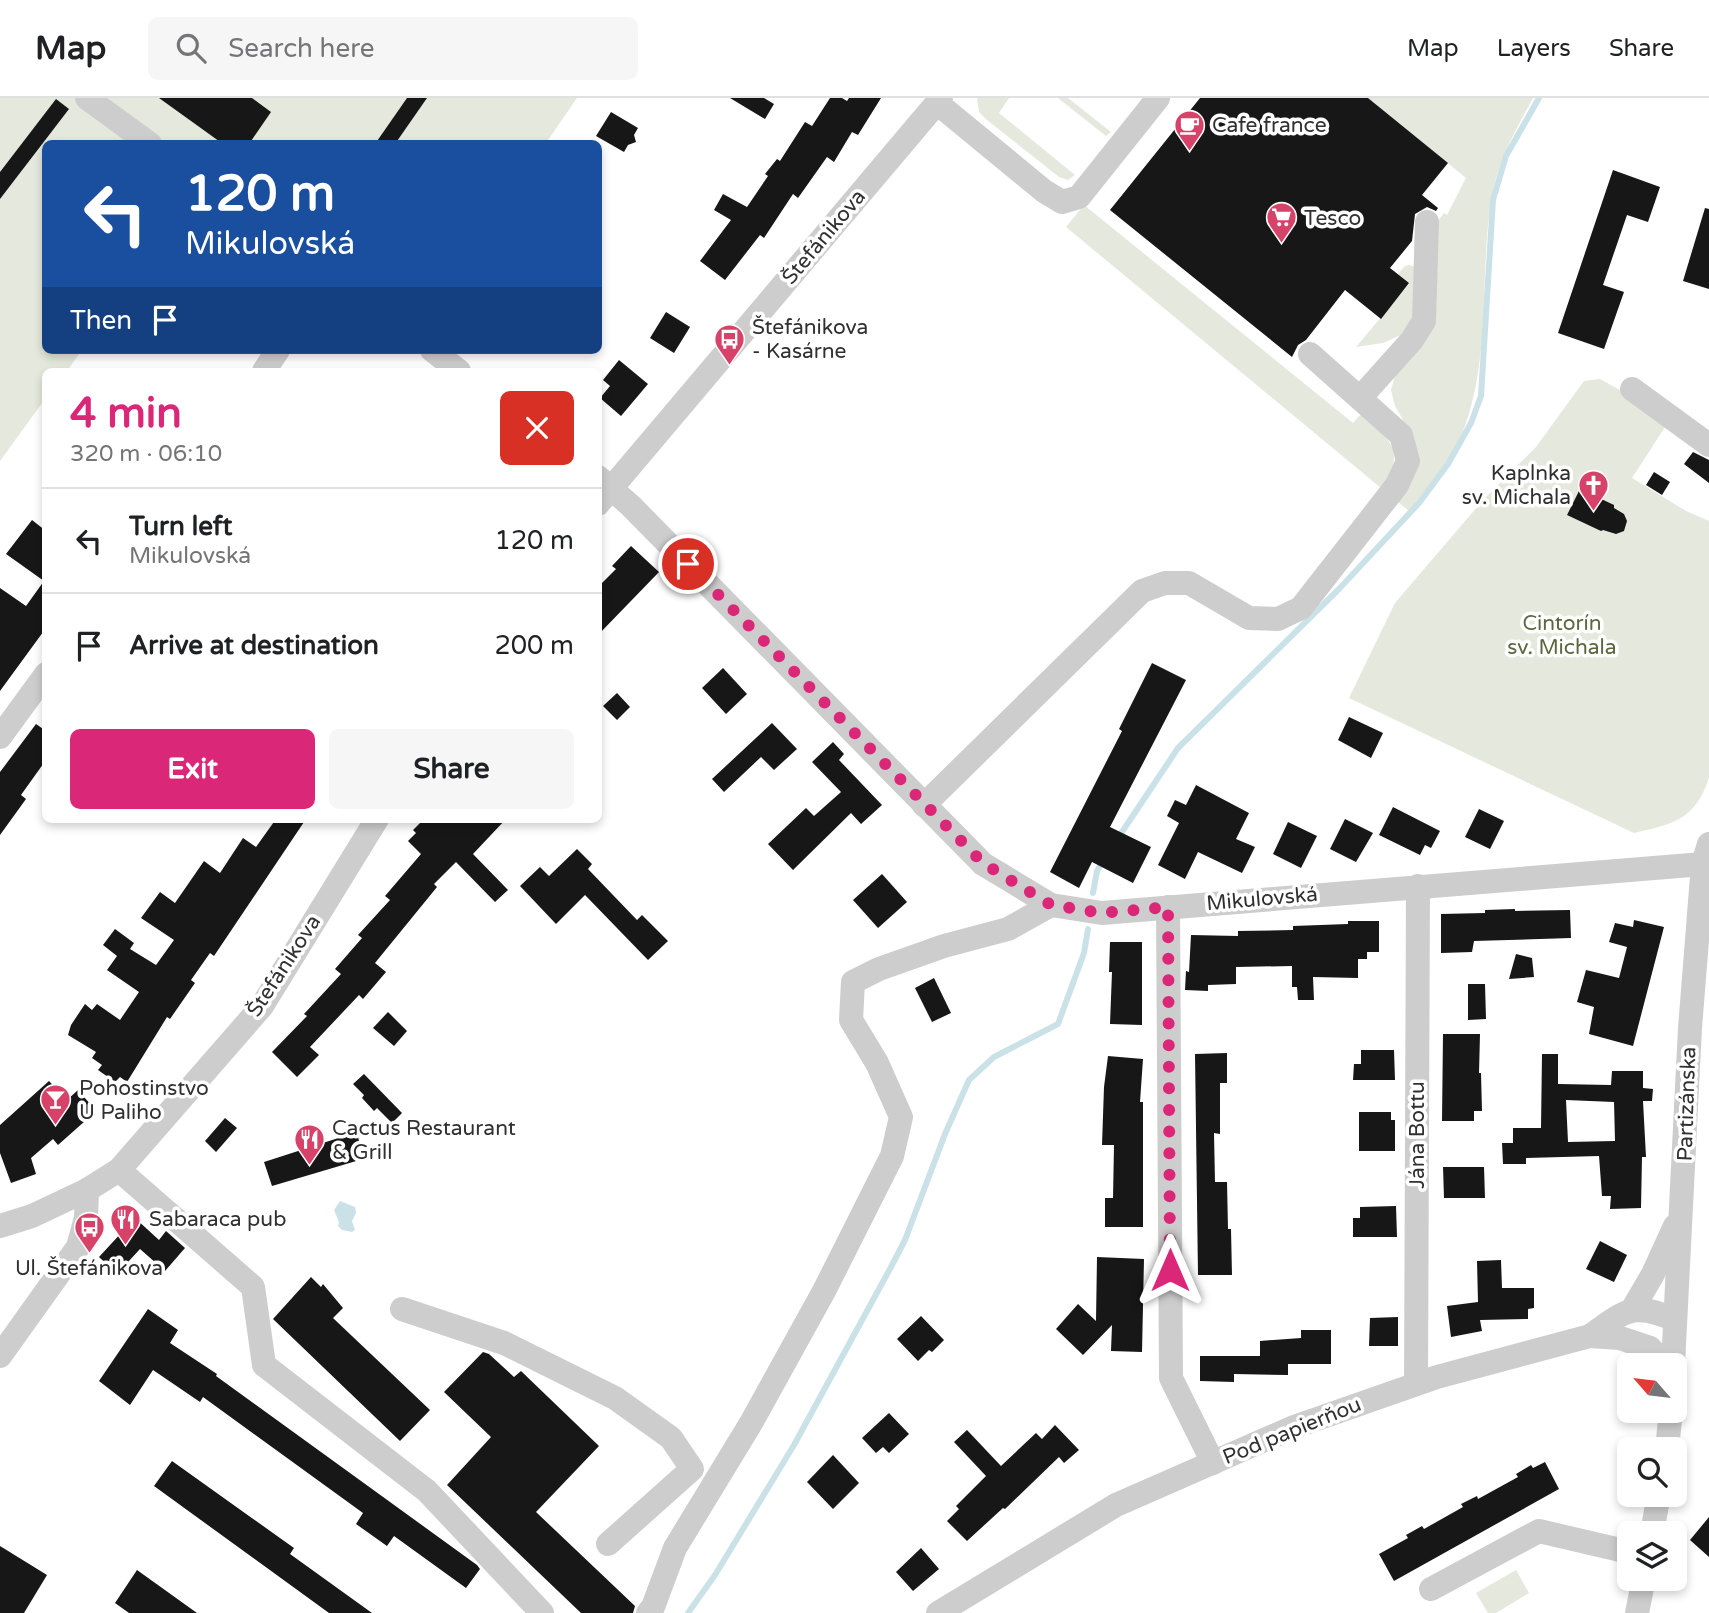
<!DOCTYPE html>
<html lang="en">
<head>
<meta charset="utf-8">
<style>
  :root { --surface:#fff; --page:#f6f6f6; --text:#202124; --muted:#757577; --line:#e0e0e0; --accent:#db2777 }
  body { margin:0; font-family:"Varela Round",sans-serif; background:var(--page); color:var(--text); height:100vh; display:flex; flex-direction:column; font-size:26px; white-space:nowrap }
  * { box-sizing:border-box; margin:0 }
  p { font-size:23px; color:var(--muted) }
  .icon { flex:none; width:38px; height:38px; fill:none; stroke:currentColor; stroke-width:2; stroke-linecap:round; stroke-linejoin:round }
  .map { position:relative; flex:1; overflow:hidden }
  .details { position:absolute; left:42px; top:270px; width:560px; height:455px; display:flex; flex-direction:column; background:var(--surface); border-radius:10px; box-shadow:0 4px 10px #0003 }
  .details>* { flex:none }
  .guide { position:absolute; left:42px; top:42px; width:560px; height:214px; border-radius:10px; box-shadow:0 4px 10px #0003; background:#1a4fa0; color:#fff; overflow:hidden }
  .needle { width:46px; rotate:298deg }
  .fabs { position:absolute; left:1617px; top:1255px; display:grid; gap:14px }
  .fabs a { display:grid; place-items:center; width:70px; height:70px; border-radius:10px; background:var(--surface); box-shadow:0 4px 10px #0003; font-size:35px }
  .pin { position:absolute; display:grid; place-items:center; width:60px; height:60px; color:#fff; margin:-30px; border:4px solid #fff; border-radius:50%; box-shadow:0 2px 7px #0007 }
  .me { position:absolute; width:77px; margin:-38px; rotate:0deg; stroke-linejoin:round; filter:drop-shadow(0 0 5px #0008) }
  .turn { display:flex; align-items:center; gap:24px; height:147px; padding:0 28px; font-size:32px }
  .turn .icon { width:91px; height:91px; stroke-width:2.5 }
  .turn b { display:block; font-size:49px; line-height:60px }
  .then { display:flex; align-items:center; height:66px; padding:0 28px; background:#0003; gap:14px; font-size:26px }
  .round { display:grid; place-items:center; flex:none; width:74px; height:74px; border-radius:10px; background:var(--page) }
  .head { display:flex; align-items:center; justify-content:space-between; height:119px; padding:0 28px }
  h1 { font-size:42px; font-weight:700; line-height:52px; color:var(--accent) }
  .cta { display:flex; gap:14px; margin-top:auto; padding:14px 28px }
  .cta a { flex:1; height:80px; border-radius:10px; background:var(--accent); color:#fff; font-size:28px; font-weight:700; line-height:80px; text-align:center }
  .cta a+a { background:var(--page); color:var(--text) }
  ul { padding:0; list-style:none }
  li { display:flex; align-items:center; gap:21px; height:105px; padding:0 28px; border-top:2px solid var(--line) }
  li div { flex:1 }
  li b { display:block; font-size:26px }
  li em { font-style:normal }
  header { display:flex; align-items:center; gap:42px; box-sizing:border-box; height:98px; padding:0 35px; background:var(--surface); border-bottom:2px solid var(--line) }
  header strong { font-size:33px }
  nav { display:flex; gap:38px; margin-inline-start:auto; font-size:24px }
  .search { width:490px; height:63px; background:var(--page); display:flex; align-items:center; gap:18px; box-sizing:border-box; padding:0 24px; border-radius:10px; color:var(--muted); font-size:26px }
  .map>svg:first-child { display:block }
</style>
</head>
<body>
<header>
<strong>Map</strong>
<div class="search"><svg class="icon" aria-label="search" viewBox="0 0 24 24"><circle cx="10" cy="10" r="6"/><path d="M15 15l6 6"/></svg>Search here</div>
<nav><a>Map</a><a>Layers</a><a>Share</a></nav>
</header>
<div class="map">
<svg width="1709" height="1515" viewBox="0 0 1709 1515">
  <rect width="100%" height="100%" fill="#fff"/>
  <g fill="#e5e8dc">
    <path d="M0 0H577L546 45 46 46V252H82L67 273H46L45 301 0 363Z"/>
    <path d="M977 0H1009L999 15 1075 77 1068 82 1059 79 987 22 979 14Z"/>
    <path d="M1058 0H1068L1111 34 1106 38Z"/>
    <path d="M1368 0H1533C1515 33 1497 65 1491 103 1480 174 1490 249 1468 319 1457 355 1432 384 1409 413L1398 404 1412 338 1395 308 1391 292 1438 123 1444 115 1447 117 1466 80Z"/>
    <path d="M1084 107 1353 325 1362 315C1389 341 1408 354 1381 390L1066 129Z"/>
    <path d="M1409 167 1415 169 1420 205 1403 236 1383 245 1356 249 1409 186 1398 176 1405 168Z"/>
    <path d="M1600 281 1634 300 1667 326 1632 380 1686 413 1709 423V680C1695 722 1673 726 1634 735L1349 600 1395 505 1484 401 1536 349 1584 283Z"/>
    <path d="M1516 1472 1529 1495 1496 1515H1488L1476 1495Z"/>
  </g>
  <path fill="#cae2e7" d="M340 1103 355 1109 356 1115 352 1123 355 1132 352 1134 342 1132 338 1128 339 1124 334 1112Z"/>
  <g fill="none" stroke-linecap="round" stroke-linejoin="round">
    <g stroke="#cae2e7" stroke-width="6">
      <path d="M1118 740 1178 650 1339 491 1419 405 1448 366 1471 325 1481 298 1493 102 1506 58 1539 0"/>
      <path d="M1093 795 1097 773 1103 763"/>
      <path d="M688 1515 715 1477 794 1347 891 1169 905 1142 945 1036 969 982 994 959 1058 926 1084 855 1088 831"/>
    </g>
  </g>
  <g fill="#171717" fill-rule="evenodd">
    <path d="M159 0H252L271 14 249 46H223Z"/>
    <path d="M407 0H427L395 46H375Z"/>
    <path d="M730 0H764L774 6 765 21Z"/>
    <path d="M830 0H842L847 3 849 0H881L858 37 852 34 834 64 827 59 798 100 793 96 764 140 760 137 725 182 700 163 731 122 714 112 723 96 747 109 768 78 765 76 777 61 780 63 805 24 812 28Z"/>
    <path d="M1200 0H1368L1448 65 1422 97 1438 110 1436 113 1427 109 1415 116 1412 143 1390 170 1409 185 1381 221 1345 192 1306 242 1298 247 1292 259 1110 112Z"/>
    <path d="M56 1 69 11 0 101V74Z"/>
    <path d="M611 14 638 30 634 37 636 44 628 47 624 54 596 38Z"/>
    <path d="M1613 72 1660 89 1648 124 1627 117 1603 187 1624 194 1604 251 1558 235Z"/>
    <path d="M1705 110 1709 111V191L1683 183Z"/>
    <path d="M666 214 690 229 674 255 650 240Z"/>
    <path d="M619 262 648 286 621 318 600 300 610 288 603 282Z"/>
    <path d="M1693 354 1709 362V385L1684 366Z"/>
    <path d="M1654 374 1670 384 1662 397 1646 387Z"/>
    <path d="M1580 391 1614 407V410L1624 416 1627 423 1624 433 1616 436 1603 432 1601 433 1567 417Z"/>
    <path d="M32 422 46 433V530L0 593V490L26 508 44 483 6 456Z"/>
    <path d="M631 448 659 474 598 537V489L616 471 612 468Z"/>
    <path d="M1152 565 1186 582 1110 729 1151 749 1133 785 1092 764 1079 790 1050 774 1122 633 1119 631Z"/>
    <path d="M723 570 747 596 726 616 702 590Z"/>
    <path d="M617 595 630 609 617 622 603 608Z"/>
    <path d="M1349 619 1383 635 1371 660 1338 642Z"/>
    <path d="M772 625 797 651 774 672 761 659 724 694 712 681Z"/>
    <path d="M36 626 46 633V662L21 697 26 701 0 737V674Z"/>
    <path d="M833 644 844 656 839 662 882 707 861 726 851 715 793 772 768 746 806 710 814 718 841 694 812 664Z"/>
    <path d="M1196 687 1249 715 1236 741 1255 749 1242 775 1198 754 1185 781 1158 767 1179 725 1167 718 1175 702 1186 707Z"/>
    <path d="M1393 709 1440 733 1431 750 1425 747 1420 757 1379 737Z"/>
    <path d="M1479 711 1504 723 1490 751 1465 739Z"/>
    <path d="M276 721H306L214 858 210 855 191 882 195 885 170 921 167 919 127 984 120 979 115 984 98 972 102 967 92 960 96 954 68 937 71 927 85 906 92 912 97 906 120 922 139 894 107 872 117 858 103 847 115 831 134 845 130 851 156 867 174 842 141 820 160 794 175 805 204 763 220 775 243 740 256 749Z"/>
    <path d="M424 721H506L473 756 508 792 495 804 456 764 434 786 437 789 375 865 386 874 363 901 359 897 310 949 319 957 297 979 272 954 307 918 304 916 341 876 335 871 362 840 358 837 390 802 385 798 421 756 408 743 416 735 413 732Z"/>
    <path d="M1345 721 1373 735 1356 764 1330 751Z"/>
    <path d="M1288 724 1317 738 1301 770 1273 756Z"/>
    <path d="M577 751 592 766 588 771 637 822 642 817 668 843 648 862 585 797 556 826 520 788 540 769 549 778Z"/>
    <path d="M882 776 907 804 878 830 853 802Z"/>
    <path d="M1515 811V813L1570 812 1571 840 1474 843 1472 854 1441 855V816L1485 815V812Z"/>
    <path d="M1634 822 1664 829 1633 948 1589 936 1594 909 1577 904 1586 872 1619 880 1627 849 1609 844 1615 825 1633 829Z"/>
    <path d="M1348 823H1379V854H1367V861H1358V880L1313 879 1314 902H1298L1297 889H1292V868L1236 869V886L1208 887V893L1185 892 1186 873 1189 874 1191 837 1238 838V833L1293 832V828L1348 826Z"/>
    <path d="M1110 844H1142V927L1110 926 1112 874H1109Z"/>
    <path d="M1516 856 1532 860 1534 879 1509 881Z"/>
    <path d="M934 880 951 915 932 924 915 890Z"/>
    <path d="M1468 886H1485L1486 921 1468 922Z"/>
    <path d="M388 914 407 933 394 948 373 930Z"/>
    <path d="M1443 936H1480L1479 975H1481L1482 1013H1474V1023H1442Z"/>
    <path d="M1361 952H1394L1395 982H1353L1354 966H1361Z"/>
    <path d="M1227 955V985H1220V1036L1214 1035 1215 1084H1227L1228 1131H1231L1232 1177H1198L1195 956Z"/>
    <path d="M1542 956H1558V986L1611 987 1612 973H1643V990L1653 991 1652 1003H1643L1646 1059H1642L1641 1110 1610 1111 1611 1098H1602L1599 1058 1526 1060V1066H1503L1502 1045H1513V1030H1541ZM1566 1002 1614 1004 1615 1043 1568 1044Z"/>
    <path d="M1108 958 1143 961 1140 1004H1143V1129H1105V1100H1113L1114 1047H1102L1104 989Z"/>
    <path d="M364 976 402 1015 392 1025 377 1010 374 1013 362 1000 364 997 353 986Z"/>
    <path d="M49 983 67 1002 78 992 91 1007 89 1009 94 1015 58 1047 53 1041 31 1060 36 1076 11 1085 0 1055V1027Z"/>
    <path d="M1359 1014H1391V1022H1395V1053H1359Z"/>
    <path d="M225 1020 237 1030 216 1054 205 1043Z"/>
    <path d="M357 1034 363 1061 272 1088 264 1064Z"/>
    <path d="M1443 1069H1484L1485 1100H1444Z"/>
    <path d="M1396 1108 1397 1139H1353V1120H1360V1109Z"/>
    <path d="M135 1120 159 1142 166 1133 185 1150 165 1173 140 1151 117 1176 99 1159Z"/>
    <path d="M1600 1143 1627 1157 1614 1184 1586 1171Z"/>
    <path d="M1097 1159 1144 1161 1142 1254 1111 1253 1112 1227 1083 1257 1056 1231 1078 1206 1096 1223Z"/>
    <path d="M1501 1162 1502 1190H1534V1210L1528 1211V1221L1480 1222 1482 1233 1451 1239 1447 1208 1478 1204 1477 1163Z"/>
    <path d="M311 1179 321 1189 323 1186 343 1210 333 1220 430 1312 400 1343 273 1221Z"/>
    <path d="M148 1211 178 1232 170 1245 217 1276 216 1278 477 1467 480 1471 466 1490 394 1438 387 1448 356 1426 363 1415 203 1299 200 1304 153 1272 130 1307 99 1283Z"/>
    <path d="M921 1218 944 1242 932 1254 929 1252 918 1263 897 1241Z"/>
    <path d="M1398 1219V1248H1369L1370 1220Z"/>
    <path d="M1301 1232H1331V1266H1288V1277L1234 1276V1284L1200 1283V1258H1260V1243L1301 1240Z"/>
    <path d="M483 1254 489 1256 514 1279 521 1273 599 1348 536 1414 635 1508 633 1515H581L447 1387 491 1339 444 1294Z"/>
    <path d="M889 1315 909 1336 889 1355 883 1349 876 1355 862 1340Z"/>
    <path d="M1055 1327 1079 1352 1064 1365 1059 1359 1005 1411 1003 1410 967 1443 947 1423 959 1411 956 1408 986 1378 954 1344 967 1332 1001 1368 1036 1335 1042 1341Z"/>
    <path d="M833 1357 859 1385 833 1411 807 1384Z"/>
    <path d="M172 1363 294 1450 290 1456 372 1515H329L154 1388Z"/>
    <path d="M1545 1364 1559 1391 1394 1483 1379 1456 1408 1440 1406 1437 1422 1428 1424 1431 1463 1409 1461 1406 1477 1398 1478 1401 1518 1379 1516 1376 1531 1367 1533 1370Z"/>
    <path d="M1709 1419V1459L1690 1442Z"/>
    <path d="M0 1448 47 1477 24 1515H0Z"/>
    <path d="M921 1450 939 1471 913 1493 896 1474Z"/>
    <path d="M137 1472 197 1515H129L115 1505Z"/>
  </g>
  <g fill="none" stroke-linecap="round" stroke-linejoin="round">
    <g stroke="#cdcdcd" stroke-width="24">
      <path d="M87 0 150 46"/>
      <path d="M937 5 1044 93 1062 104 1079 99 1158 0"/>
      <path d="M432 252 459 273"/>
      <path d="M264 273 278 252"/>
      <path d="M1632 291 1709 347"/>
      <path d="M1361 299 1412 242 1424 223 1427 124"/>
      <path d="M598 379 631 408 983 766 1051 807 1102 815 1703 766"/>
      <path d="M598 406 941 0"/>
      <path d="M0 639 46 576"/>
      <path d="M924 707 1142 493 1165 485H1189L1249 520 1278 521 1301 510 1397 387 1408 363 1401 337 1310 256"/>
      <path d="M1168 809 1171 1280 1213 1365"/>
      <path d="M119 1072 253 1189 264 1267 427 1393 542 1515"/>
      <path d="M0 1128 32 1118 87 1092 119 1072 262 908 377 721"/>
      <path d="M402 1211 504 1245 615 1300 671 1340 692 1371 608 1446"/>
      <path d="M1632 1212 1653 1176 1675 1128"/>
      <path d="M1590 1238C1625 1213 1633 1203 1675 1222"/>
      <path d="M0 1258 78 1149 86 1120 87 1092"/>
      <path d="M1673 1267 1690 930 1703 766 1709 746"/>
      <path d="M1416 1286 1418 788"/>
      <path d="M1667 1351 1671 1312"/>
      <path d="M1652 1435 1659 1396"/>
      <path d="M1431 1491 1539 1433 1629 1454"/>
      <path d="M648 1515 653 1509 675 1450 751 1325 824 1193 892 1058 901 1019 877 965 851 922 853 884 879 871 944 848 1008 831 1051 807"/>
      <path d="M938 1515 1116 1407 1294 1329 1437 1279 1590 1238 1620 1240 1650 1250 1666 1267"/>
      <path d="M1637 1515 1644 1480"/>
    </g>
  </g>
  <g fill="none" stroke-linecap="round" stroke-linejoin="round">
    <path stroke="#db2777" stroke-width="12" stroke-dasharray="0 21.6" d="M688 466 983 765 1051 807 1102 815 1168 809 1170 1172"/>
  </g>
  <defs>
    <symbol id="cafe-pin" viewBox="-11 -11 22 30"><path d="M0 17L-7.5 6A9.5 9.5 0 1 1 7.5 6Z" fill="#d74269" stroke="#fff"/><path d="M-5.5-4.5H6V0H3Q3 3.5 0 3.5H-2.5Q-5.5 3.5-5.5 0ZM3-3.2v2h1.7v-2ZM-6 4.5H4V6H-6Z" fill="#fff"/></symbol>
    <symbol id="supermarket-pin" viewBox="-11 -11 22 30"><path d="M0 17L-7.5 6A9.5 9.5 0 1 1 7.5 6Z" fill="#d74269" stroke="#fff"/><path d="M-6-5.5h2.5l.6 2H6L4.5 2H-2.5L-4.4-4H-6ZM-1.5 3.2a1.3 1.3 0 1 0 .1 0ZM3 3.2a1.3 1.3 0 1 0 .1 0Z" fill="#fff"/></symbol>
    <symbol id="bus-pin" viewBox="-11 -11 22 30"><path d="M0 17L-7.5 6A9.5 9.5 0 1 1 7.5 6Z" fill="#d74269" stroke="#fff"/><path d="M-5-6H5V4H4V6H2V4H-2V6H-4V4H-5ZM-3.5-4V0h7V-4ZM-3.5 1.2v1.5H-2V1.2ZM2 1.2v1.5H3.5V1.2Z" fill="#fff"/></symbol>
    <symbol id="church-pin" viewBox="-11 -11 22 30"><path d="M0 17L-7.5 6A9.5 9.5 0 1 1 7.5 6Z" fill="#d74269" stroke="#fff"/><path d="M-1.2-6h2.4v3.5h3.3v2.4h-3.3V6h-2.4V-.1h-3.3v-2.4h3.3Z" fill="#fff"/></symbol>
    <symbol id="bar-pin" viewBox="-11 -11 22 30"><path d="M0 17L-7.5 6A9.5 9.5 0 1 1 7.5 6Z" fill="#d74269" stroke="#fff"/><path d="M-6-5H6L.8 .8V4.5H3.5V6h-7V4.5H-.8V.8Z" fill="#fff"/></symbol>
    <symbol id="restaurant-pin" viewBox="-11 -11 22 30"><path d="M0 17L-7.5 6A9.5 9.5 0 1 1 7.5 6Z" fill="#d74269" stroke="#fff"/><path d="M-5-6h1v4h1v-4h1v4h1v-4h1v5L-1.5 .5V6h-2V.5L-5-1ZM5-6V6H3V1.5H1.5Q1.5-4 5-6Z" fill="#fff"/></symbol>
  </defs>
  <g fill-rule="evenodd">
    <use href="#cafe-pin" x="1172" y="10" width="35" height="47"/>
    <use href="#supermarket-pin" x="1264" y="102" width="35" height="47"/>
    <use href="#bus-pin" x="712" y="224" width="35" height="47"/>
    <use href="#church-pin" x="1576" y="370" width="35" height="47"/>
    <use href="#bar-pin" x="38" y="984" width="35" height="47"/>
    <use href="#restaurant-pin" x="292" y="1024" width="35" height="47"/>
    <use href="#restaurant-pin" x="108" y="1104" width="35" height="47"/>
    <use href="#bus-pin" x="72" y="1112" width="35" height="47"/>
  </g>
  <g text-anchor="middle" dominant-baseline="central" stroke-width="7" stroke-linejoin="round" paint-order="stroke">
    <g font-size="21" fill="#303030" stroke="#fff" text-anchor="start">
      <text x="1212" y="27">Cafe france</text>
      <text x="1304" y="120">Tesco</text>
      <text x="752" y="229">Štefánikova<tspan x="752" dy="24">- Kasárne</tspan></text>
      <text x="1571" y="375" text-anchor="end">Kaplnka<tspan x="1571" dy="24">sv. Michala</tspan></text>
      <text x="79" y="990">Pohostinstvo<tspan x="79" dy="24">U Paliho</tspan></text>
      <text x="332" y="1030">Cactus Restaurant<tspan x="332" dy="24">&amp; Grill</tspan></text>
      <text x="149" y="1121">Sabaraca pub</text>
      <text x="89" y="1170" text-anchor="middle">Ul. Štefánikova</text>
    </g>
    <g font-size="21" fill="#303030" stroke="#fff">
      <text transform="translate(824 139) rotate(-50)">Štefánikova</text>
      <text transform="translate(1262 801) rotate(-5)">Mikulovská</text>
      <text transform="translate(284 868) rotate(-57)">Štefánikova</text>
      <text transform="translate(1687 1006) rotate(-88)">Partizánska</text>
      <text transform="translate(1417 1037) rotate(-90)">Jána Bottu</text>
      <text transform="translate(1292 1333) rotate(-22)">Pod papierňou</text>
    </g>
    <g font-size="21" fill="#5a6840" stroke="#fff">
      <text x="1562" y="525">Cintorín<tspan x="1562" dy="24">sv. Michala</tspan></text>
    </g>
  </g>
</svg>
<div class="fabs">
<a><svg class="needle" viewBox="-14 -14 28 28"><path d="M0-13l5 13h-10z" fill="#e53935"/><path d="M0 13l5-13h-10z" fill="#757577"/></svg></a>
<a><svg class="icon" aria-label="search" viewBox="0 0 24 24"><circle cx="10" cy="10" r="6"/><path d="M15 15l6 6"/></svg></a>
<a><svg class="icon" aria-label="layers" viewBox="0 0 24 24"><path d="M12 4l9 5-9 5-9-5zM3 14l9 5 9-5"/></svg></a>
</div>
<div class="pin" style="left:688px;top:466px;background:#d93025"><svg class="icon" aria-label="arrive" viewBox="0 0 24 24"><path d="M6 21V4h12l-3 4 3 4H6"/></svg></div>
<svg class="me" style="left:1170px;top:1172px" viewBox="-20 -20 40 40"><path d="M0-17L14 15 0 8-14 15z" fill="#db2777" stroke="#fff" stroke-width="4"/></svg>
<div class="guide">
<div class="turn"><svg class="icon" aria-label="left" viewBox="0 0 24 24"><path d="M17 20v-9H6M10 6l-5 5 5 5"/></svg><div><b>120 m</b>Mikulovská</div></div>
<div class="then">Then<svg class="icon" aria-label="arrive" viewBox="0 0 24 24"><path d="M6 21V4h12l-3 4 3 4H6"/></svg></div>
</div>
<section class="details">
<div class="head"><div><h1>4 min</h1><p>320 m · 06:10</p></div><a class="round" style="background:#d93025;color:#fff"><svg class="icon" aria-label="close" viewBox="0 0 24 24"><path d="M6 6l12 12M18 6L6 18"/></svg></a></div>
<ul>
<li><svg class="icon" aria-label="left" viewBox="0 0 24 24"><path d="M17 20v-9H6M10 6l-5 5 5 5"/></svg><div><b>Turn left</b><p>Mikulovská</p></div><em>120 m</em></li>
<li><svg class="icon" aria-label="arrive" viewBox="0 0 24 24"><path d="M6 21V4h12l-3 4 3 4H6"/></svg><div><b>Arrive at destination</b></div><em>200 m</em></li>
</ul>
<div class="cta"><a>Exit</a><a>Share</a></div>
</section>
</div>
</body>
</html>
